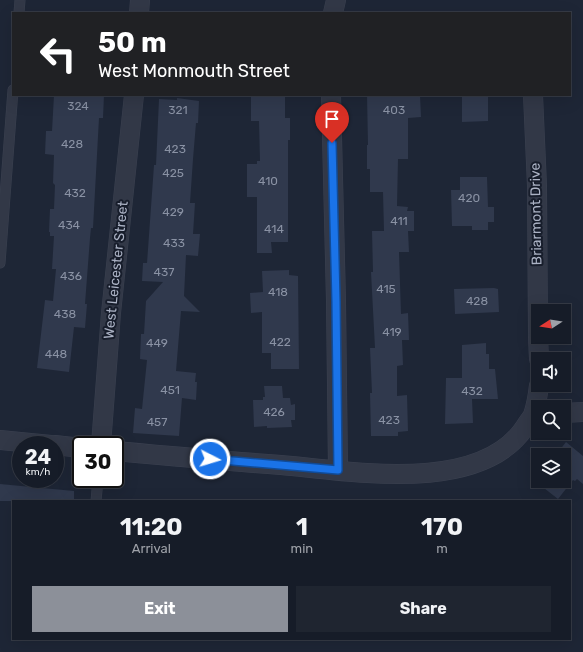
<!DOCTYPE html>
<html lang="en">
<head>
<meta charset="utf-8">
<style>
  :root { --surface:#161c28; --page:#1f2530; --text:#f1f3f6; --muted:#9ea1a8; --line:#353a45; --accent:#8c9099 }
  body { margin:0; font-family:Rubik,sans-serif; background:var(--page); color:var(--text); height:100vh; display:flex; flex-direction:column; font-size:15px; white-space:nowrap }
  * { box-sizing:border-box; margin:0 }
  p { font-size:13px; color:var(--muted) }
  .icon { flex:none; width:22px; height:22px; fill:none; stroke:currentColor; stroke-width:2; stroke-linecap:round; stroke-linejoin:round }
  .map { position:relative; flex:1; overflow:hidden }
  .side { position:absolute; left:12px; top:500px; width:559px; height:140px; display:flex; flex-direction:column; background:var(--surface); border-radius:0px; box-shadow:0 4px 16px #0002,0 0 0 1px var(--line) }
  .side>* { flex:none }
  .top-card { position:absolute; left:12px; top:12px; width:559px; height:84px; border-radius:0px; box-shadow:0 4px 16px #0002,0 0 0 1px var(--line); background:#202124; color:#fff; overflow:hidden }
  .needle { width:26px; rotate:258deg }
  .controls { position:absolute; left:531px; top:304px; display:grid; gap:8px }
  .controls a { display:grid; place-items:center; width:40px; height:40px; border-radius:0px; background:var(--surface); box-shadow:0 4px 16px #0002,0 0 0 1px var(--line); font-size:20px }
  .speed { position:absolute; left:12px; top:436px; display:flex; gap:8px; font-size:20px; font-weight:700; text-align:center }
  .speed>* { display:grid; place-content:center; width:52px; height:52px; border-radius:50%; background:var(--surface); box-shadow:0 4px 16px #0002,0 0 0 1px var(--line); line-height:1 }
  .speed small { font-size:10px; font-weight:400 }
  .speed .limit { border:2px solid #111; border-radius:6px; background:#fff; color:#111 }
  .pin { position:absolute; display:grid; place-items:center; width:34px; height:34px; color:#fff; margin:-41px -17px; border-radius:50% 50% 50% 0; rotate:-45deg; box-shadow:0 0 4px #0007 }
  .pin .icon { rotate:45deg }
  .me { position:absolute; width:44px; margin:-22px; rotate:95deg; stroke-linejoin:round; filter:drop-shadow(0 0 3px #0008) }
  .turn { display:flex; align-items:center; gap:14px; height:84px; padding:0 20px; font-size:18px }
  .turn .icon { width:52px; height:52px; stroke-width:2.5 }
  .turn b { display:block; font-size:28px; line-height:34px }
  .eta { display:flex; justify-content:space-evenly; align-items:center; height:68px; text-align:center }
  .eta b { font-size:24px; font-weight:700; line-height:28px }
  .primary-button { display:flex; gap:8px; margin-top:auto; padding:8px 20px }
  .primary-button a { flex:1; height:46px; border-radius:0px; background:var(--accent); color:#fff; font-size:16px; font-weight:700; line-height:46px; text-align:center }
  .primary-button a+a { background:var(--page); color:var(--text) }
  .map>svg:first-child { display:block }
</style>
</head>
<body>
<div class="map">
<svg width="583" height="652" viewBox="0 0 583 652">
  <rect width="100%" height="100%" fill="#1e2636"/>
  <g fill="#30394d">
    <path d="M54 95H104L103 118H99L93 228H91L90 238 85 304H87L85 328 74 327 69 372 37 368 45 300 53 301 56 269H52L54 236H50V232H49L50 209H54L55 185 53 183 54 155 45 154 46 131H52Z"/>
    <path d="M367 95H420L421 117 408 118V159H398L397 206 408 207 407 211H414V231H408L409 252H399L401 314 408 313 409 340H402L403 365 397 366V396L407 395 408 431 398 432V436H371L370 393H372L370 348H375L371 272H373L372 231H384L383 192H370V169H367V145H368Z"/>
    <path d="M462 95H488V121L462 122Z"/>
    <path d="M285 96V118H290V140H288V242H271L272 253H257V197H247V164H257V161H260L259 121H251V97Z"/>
    <path d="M177 98 199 101 198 123H196L193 159 190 203H195L193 234H200L198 256 186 255 184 296 200 312 181 311 176 371 196 373 195 382H197L196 400 182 398 179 436 133 433 135 408 142 409 147 360 140 359 141 334H144L146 301 163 282 142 281 143 263H147L154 165H156L159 99 177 100Z"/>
    <path d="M460 177H487L488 207H494V222H488V230H472V226H452L451 190H460Z"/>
    <path d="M289 270V275L298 276 299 369H271V353H262V312L251 313 250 293 263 292 262 271Z"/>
    <path d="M494 288 498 289 499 312 455 314 454 289Z"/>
    <path d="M486 343V354H489V369H495L498 399H472L473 423 445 424 446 378H462V345Z"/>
    <path d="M264 386H282L283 398H290L291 405 295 404V420H291L292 427 267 428V426L254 427 253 400H263V397H265Z"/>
    <path d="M566 442 583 456V484L577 479 575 481 573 480 558 499 535 481 538 477V481H564V455H556Z"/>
    <path d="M0 484 74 491V501H0Z"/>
  </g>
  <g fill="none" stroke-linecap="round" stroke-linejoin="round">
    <defs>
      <g id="service">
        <path d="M19 13 20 0"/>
        <path d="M0 263 13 90"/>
        <path d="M96 501 98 479"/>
      </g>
      <g id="minor">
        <path d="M139 13 140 0"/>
        <path d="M333 13 336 0"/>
        <path d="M331 95 336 301 338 470"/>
        <path d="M533 95 537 186 538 333"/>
        <path d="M538 337 539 359"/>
        <path d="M564 413 583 412"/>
        <path d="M0 440 51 445"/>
        <path d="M55 445 81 448"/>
        <path d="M101 445 111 313 134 95"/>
        <path d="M115 451C170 456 226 461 281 465 350 471 480 495 525 427 527 423 531 419 533 415 536 406 538 394 539 385"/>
      </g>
    </defs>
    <use href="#service" stroke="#3b4150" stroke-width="11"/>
    <use href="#minor" stroke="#3b4150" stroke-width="20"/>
    <use href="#service" stroke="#323847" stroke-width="10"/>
    <use href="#minor" stroke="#323847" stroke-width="19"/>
  </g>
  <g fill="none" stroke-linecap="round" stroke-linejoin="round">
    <defs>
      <path id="route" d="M210 459 338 470 336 301 332 143"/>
    </defs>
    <use href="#route" stroke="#114b97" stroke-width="10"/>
    <use href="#route" stroke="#1a73e8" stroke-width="7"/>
  </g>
  <g text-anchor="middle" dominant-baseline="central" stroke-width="4" stroke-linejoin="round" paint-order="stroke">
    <g font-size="12" fill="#8a92a4">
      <text x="78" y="106">324</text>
      <text x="178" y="110">321</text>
      <text x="394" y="110">403</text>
      <text x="72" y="144">428</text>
      <text x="175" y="149">423</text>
      <text x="173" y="173">425</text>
      <text x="268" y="181">410</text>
      <text x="75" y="193">432</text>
      <text x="469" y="198">420</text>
      <text x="173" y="212">429</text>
      <text x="399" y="221">411</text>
      <text x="69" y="225">434</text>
      <text x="274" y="229">414</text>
      <text x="174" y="243">433</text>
      <text x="164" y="272">437</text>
      <text x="71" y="276">436</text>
      <text x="386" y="289">415</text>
      <text x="278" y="292">418</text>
      <text x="477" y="301">428</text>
      <text x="65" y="314">438</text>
      <text x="392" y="332">419</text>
      <text x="280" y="342">422</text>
      <text x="157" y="343">449</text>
      <text x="56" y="354">448</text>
      <text x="170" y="390">451</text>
      <text x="472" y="391">432</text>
      <text x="274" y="412">426</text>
      <text x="389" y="420">423</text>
      <text x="157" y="422">457</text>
    </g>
    <g font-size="14" fill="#abb2c4" stroke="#171d2b">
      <text transform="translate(536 214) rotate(-91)">Briarmont Drive</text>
      <text transform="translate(116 270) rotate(-84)">West Leicester Street</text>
    </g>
  </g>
</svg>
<div class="controls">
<a><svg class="needle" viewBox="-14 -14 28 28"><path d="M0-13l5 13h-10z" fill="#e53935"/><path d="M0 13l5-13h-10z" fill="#9ea1a8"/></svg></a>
<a><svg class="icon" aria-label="sound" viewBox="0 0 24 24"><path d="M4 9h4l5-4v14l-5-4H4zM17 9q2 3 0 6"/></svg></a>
<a><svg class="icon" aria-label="search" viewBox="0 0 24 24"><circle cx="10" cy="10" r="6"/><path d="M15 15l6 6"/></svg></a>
<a><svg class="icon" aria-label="layers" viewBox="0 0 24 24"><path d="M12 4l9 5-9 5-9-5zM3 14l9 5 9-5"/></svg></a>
</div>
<div class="speed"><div>24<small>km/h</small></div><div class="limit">30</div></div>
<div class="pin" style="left:332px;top:143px;background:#d93025"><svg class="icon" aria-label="arrive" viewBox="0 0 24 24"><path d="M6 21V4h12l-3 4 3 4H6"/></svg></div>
<svg class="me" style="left:210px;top:459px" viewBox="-20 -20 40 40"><circle r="17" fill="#1a73e8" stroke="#fff" stroke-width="3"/><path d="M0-11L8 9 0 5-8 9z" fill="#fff"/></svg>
<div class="top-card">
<div class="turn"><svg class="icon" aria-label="left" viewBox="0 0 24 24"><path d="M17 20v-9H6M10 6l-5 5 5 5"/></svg><div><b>50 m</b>West Monmouth Street</div></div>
</div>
<section class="side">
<div class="eta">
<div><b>11:20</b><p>Arrival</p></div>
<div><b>1</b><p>min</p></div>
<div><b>170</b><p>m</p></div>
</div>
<div class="primary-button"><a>Exit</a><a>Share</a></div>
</section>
</div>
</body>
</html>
